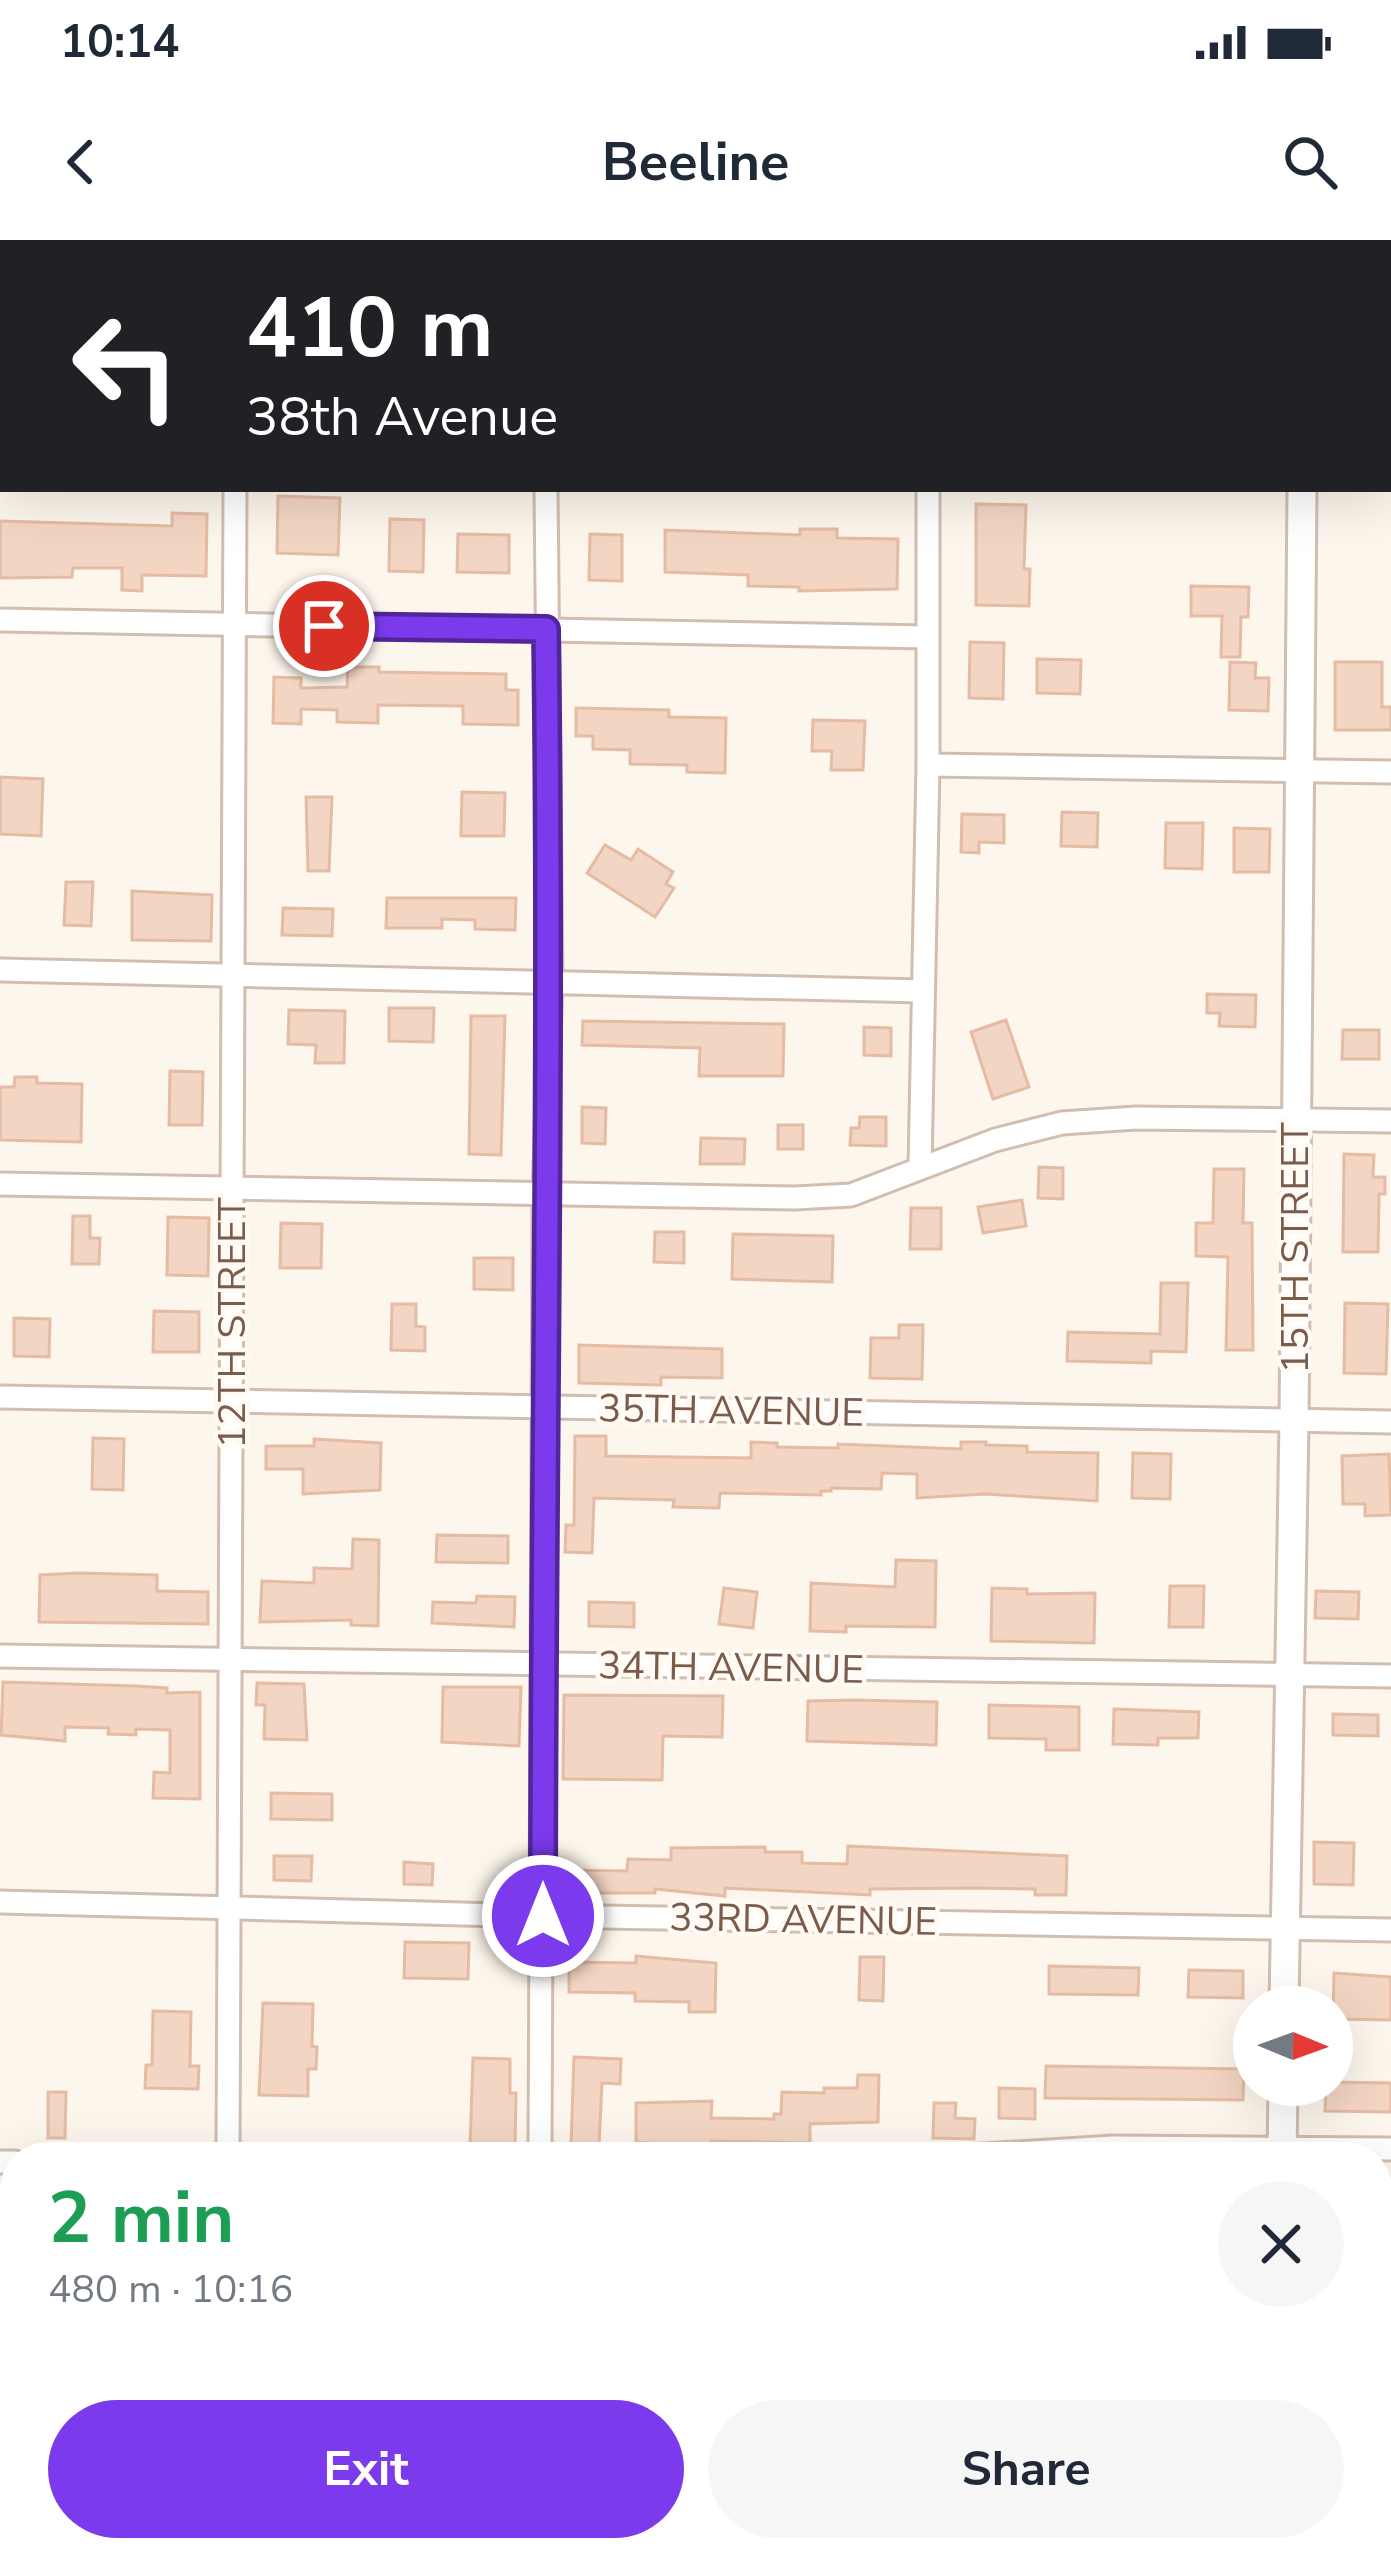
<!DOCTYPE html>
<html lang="en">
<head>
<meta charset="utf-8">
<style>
  :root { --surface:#fff; --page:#f6f6f7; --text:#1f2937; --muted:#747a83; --accent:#7c3aed }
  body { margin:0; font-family:"Nunito Sans",sans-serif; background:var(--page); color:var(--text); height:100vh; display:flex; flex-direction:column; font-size:45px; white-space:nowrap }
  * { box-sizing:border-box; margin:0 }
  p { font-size:39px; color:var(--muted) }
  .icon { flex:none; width:66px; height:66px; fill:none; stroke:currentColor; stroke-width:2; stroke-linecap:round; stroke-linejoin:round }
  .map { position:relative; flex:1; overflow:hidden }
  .sheet { position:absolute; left:0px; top:1902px; width:1392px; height:420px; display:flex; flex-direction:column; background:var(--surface); border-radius:48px 48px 0 0; box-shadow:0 12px 48px #0002 }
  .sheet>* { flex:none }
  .banner { position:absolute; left:0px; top:0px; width:1392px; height:252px; box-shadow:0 12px 48px #0002; background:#202124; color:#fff; overflow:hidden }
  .needle { width:78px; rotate:91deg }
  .controls { position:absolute; left:1233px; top:1746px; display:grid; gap:24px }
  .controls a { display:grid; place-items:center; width:120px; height:120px; border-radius:50%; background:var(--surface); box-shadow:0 12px 48px #0002; font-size:60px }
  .pin { position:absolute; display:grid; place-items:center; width:102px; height:102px; color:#fff; margin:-51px; border:6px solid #fff; border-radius:50%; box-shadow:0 3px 12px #0007 }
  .me { position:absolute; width:132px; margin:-66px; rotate:0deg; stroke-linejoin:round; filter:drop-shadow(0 0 9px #0008) }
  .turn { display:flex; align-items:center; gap:42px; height:252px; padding:0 48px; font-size:54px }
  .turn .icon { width:156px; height:156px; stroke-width:2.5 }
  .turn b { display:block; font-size:84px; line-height:102px }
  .round { display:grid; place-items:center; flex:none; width:126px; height:126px; border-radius:63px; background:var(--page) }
  .summary { display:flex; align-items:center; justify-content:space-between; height:204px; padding:0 48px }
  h1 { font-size:72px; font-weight:700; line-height:90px; color:#1e9e55 }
  .button { display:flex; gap:24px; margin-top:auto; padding:24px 48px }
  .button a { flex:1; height:138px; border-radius:72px; background:var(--accent); color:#fff; font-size:48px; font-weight:700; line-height:138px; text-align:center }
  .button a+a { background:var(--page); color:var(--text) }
  .status { display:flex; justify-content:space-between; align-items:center; height:84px; padding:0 60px; background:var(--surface); direction:ltr }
  .status svg { height:33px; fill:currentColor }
  header { display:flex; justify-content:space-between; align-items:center; height:156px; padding:0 48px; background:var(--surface); font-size:54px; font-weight:700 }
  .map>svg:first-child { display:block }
</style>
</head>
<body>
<div class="status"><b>10:14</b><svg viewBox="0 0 49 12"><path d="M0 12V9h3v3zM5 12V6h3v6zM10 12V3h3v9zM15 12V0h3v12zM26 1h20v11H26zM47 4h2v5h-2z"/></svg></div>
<header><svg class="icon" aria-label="back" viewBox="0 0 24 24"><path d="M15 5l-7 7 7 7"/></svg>Beeline<svg class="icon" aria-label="search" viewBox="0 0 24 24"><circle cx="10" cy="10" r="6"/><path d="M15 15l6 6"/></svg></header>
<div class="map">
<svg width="1391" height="2322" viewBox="0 0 1391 2322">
  <rect width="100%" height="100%" fill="#fdf6ec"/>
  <rect fill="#f3e8fa" x="913" y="2307" width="351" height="15"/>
  <g fill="#f3d5c3" stroke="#e6bba3" stroke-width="3">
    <path d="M278 256 340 258 338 315 277 313Z"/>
    <path d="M976 264 1026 265 1024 329H1030L1029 366 976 365Z"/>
    <path d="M172 273 207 274 206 336 142 335V351L122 350V328H73L72 337 0 338V281L172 286Z"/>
    <path d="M390 279 424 280 423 332 389 331Z"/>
    <path d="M800 289H837V298L898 299 897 349 799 351V347L748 346V335L665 332V290L800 295Z"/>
    <path d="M458 294 509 295V333L457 332Z"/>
    <path d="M590 294 622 295V341L589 340Z"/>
    <path d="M1191 346 1249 347 1248 377H1241L1240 417H1221L1222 376H1191Z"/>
    <path d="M970 402 1004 403 1003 459 969 458Z"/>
    <path d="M1037 419 1081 420 1080 454 1037 453Z"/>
    <path d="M1230 422 1256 423 1255 438H1269L1268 471 1229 470Z"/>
    <path d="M1335 422H1382V467H1391V490H1335Z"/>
    <path d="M348 427H379V432L506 434V450H518V485L463 484V466L378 465V483L337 482V470L301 469V484L273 483 274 437 301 438V448L347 447Z"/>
    <path d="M576 468 669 470V477L726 478 725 533 687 532V525L630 524V510L593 509V496H576Z"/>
    <path d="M813 480 865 481 863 530H831L832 511H812Z"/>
    <path d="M0 537 43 539 41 596 0 594Z"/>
    <path d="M462 552 505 553 504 596H461Z"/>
    <path d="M306 557H332L329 631H308Z"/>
    <path d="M1062 572 1098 573 1097 607 1061 606Z"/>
    <path d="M962 574 1004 575V603L979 602V613L961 612Z"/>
    <path d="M1166 583H1203L1202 629 1165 628Z"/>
    <path d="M1234 588 1270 589 1269 632H1234Z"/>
    <path d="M605 605 631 620 638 609 673 632 666 644 674 648 655 677 587 633Z"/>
    <path d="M66 642H93L91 686 64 685Z"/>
    <path d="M132 651 212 655 211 701 132 700Z"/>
    <path d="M387 658H516L515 690 475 689V680L442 679V688H386Z"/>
    <path d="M283 668 333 669 332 696 282 695Z"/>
    <path d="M1207 754 1256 755 1255 787 1219 786 1220 773H1207Z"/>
    <path d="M389 768H434L433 802 389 801Z"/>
    <path d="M289 770 345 771 344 823H315L316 805 288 804Z"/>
    <path d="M471 776H505L501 915 469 914Z"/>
    <path d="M1006 780 1029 847 993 859 971 792Z"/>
    <path d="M583 781 784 784 783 836H699L700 808 582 805Z"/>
    <path d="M864 787 891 788V816L864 815Z"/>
    <path d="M1343 790H1379V819H1342Z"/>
    <path d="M170 831 203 832 202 885H169Z"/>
    <path d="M15 837H37V843L82 844 81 902 0 900V847H14Z"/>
    <path d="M582 867 606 868 605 904 582 903Z"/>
    <path d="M860 877H886V906L850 905 851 888H859Z"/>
    <rect x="778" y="885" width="25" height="24"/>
    <path d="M701 898 745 899 744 924H700Z"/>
    <path d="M1344 914 1374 915 1373 937H1385V954H1379L1378 1012H1343Z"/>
    <path d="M1039 927 1063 928V959L1038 958Z"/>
    <path d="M1214 929H1244L1243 983H1252L1253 1110H1226L1228 1017 1196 1016V983H1213Z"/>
    <path d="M1022 960 1026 986 983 993 978 967Z"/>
    <path d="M911 968H941V1009H910Z"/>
    <path d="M73 976H90V998H100L99 1024H72Z"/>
    <path d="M168 977 209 978 208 1036 167 1035Z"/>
    <path d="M281 983 322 984 321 1028H280Z"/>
    <path d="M655 992H684V1023L654 1022Z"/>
    <path d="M733 994 833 996 832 1042 732 1039Z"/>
    <path d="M474 1018H513V1050L474 1049Z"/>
    <path d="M1161 1043H1188L1186 1112 1151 1111V1123L1067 1121 1068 1092 1160 1094Z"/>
    <path d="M1345 1063 1388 1064 1386 1134 1344 1133Z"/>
    <path d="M392 1064H416V1086L425 1087V1111L391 1110Z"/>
    <path d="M154 1071 199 1072V1112H153Z"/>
    <path d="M14 1078 50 1079 49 1117 14 1116Z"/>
    <path d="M899 1085H923L922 1139 870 1138 871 1098H899Z"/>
    <path d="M579 1105 722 1109V1138L661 1137V1145L579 1143Z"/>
    <path d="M575 1196H606V1216L751 1218V1202L777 1203V1207L838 1208V1204L961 1209V1202H986V1205L1027 1206V1212L1098 1213 1097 1261 985 1254 917 1258V1234L882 1233 881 1249 831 1248V1251H821V1255L720 1253 719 1268 673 1267 674 1260 594 1258 592 1313 565 1312 566 1285H574Z"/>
    <path d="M93 1198 124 1199 123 1250 92 1249Z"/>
    <path d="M314 1199 381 1203 380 1250 303 1254V1229H266V1206H314Z"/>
    <path d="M1133 1213 1171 1214 1170 1259 1132 1258Z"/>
    <path d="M1389 1214 1391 1275 1365 1276V1264H1343L1342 1216Z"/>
    <path d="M437 1295 508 1296V1323L436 1322Z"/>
    <path d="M353 1299 379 1300 378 1386 351 1385V1380L260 1382 262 1341 314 1343V1328L352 1329Z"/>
    <path d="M896 1320 936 1321 935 1387 846 1386V1392L810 1391 811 1343 895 1347Z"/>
    <path d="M79 1333 157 1335V1351L208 1352V1384L39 1382 40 1335Z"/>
    <path d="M1170 1346H1204L1203 1387H1169Z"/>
    <path d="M724 1348 757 1352 753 1388 719 1384Z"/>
    <path d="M992 1348 1027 1349V1354L1095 1353 1094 1403 991 1401Z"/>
    <path d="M1316 1351 1359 1352 1358 1379 1315 1378Z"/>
    <path d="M477 1356 515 1357 514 1387 432 1383 433 1362 476 1363Z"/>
    <path d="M589 1362 634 1363V1387L589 1386Z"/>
    <path d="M3 1442 136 1446 167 1448V1453L200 1452V1559L153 1558 154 1532 170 1533V1490L136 1489V1495L108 1494 109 1488 65 1487V1501L1 1495Z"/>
    <path d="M257 1443 304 1444 307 1500 264 1499 265 1465H256Z"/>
    <path d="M443 1447H521L519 1506 442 1502Z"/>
    <path d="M564 1455 723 1456 722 1497 663 1496 662 1540 563 1539Z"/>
    <path d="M856 1460 937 1462 936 1505 807 1501 808 1461Z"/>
    <path d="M989 1465 1079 1467V1510H1046V1499L989 1498Z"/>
    <path d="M1114 1469 1199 1472 1198 1498H1158V1505L1113 1504Z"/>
    <path d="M1333 1474 1378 1475V1496L1333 1495Z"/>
    <path d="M271 1553 332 1554V1580L271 1579Z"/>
    <path d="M1314 1602 1354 1603 1353 1645 1314 1644Z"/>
    <path d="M848 1606 1067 1616 1066 1655H1035V1649L977 1648 870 1649V1655L725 1648V1656L655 1649V1653H569L570 1630 627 1631 628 1619 671 1620V1608L765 1607V1612H802V1623L847 1624Z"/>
    <path d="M274 1616H312L311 1641 274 1640Z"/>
    <path d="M404 1622 433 1624 432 1645 404 1644Z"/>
    <path d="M405 1702 469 1703 468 1739 404 1738Z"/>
    <path d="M636 1716 716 1723 715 1772H689V1762L635 1761V1753L569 1752V1722L636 1723Z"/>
    <path d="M860 1717H884L883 1761 859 1760Z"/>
    <path d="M1049 1726 1139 1728 1138 1755 1049 1754Z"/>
    <path d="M1189 1730 1243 1731V1758L1188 1757Z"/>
    <path d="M1334 1733 1391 1737V1780L1333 1779Z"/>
    <path d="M263 1763 313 1764 312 1806 317 1807 316 1829H308V1856L259 1855Z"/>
    <path d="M153 1771 191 1772 190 1826H199L198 1849 145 1848 146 1825H152Z"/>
    <path d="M574 1817 621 1819 620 1844 602 1843 599 1906 571 1905Z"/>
    <path d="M473 1818 510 1819V1853H516L515 1907H470Z"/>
    <path d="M1046 1826 1244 1829 1243 1860 1045 1858Z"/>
    <path d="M858 1835H879L878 1882 810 1884V1903L711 1901V1908L636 1902V1863L712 1861 711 1878 774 1879V1874H781L782 1852 824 1853V1848H857Z"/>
    <path d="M1332 1842 1391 1843V1872L1325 1871 1326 1845H1332Z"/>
    <path d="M999 1848 1035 1849V1879L999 1878Z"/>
    <path d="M48 1852H66L65 1898H48Z"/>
    <path d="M934 1863H956L955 1878 975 1879 974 1899 933 1898Z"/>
  </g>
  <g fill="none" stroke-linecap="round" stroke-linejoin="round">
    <defs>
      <g id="minor">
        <path d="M234 3V0"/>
        <path d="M547 3V0"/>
        <path d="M893 3V0"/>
        <path d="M1185 3V0"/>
        <path d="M0 380 927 397"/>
        <path d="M928 525 1391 532"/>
        <path d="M0 730 923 751"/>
        <path d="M920 927 928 525V249"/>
        <path d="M0 944 795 958 851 955 995 900 1062 883 1136 878 1391 881"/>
        <path d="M0 1157 1391 1182"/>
        <path d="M0 1416 1391 1436"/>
        <path d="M0 1662 543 1676 1391 1690"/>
        <path d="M228 1917 235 249"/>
        <path d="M540 1917 544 956 551 742 546 249"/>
        <path d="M950 1917 1113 1907 1391 1909"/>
        <path d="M0 1922H15"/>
        <path d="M0 2166 15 2167"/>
        <path d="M1377 2191H1391"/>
        <path d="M225 2322V2307"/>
        <path d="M538 2322V2307"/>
        <path d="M899 2322V2307"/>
      </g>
      <g id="tertiary">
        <path d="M0 30H3"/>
        <path d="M1389 60H1391"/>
        <path d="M1284 1767 1294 1181 1302 249"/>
        <path d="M1282 1917 1283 1845"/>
        <path d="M1279 2322V2307"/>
      </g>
    </defs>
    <use href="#minor" stroke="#d1beb0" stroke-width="27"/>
    <use href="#tertiary" stroke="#d1beb0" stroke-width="33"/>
    <use href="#minor" stroke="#fff" stroke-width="21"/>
    <use href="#tertiary" stroke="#fff" stroke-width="27"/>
  </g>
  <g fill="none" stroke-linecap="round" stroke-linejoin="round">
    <defs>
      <path id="route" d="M324 386 546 389C552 818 543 1247 543 1676"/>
    </defs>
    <use href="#route" stroke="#51269a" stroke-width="30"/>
    <use href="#route" stroke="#7c3aed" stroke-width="21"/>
  </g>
  <g text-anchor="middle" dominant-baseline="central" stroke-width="9" stroke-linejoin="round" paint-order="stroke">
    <g font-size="39" fill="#7a5c4d" stroke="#fffaf3">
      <text transform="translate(1295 1008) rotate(-90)">15TH STREET</text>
      <text transform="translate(232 1083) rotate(-90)">12TH STREET</text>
      <text transform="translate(731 1171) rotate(1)">35TH AVENUE</text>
      <text transform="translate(731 1428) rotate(1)">34TH AVENUE</text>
      <text transform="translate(803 1680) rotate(1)">33RD AVENUE</text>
    </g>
  </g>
</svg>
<div class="controls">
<a><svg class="needle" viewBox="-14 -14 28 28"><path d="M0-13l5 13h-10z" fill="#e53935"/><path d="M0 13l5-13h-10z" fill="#747a83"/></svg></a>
</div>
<div class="pin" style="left:324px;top:386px;background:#d93025"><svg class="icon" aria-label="arrive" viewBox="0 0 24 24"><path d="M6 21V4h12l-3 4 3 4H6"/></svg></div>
<svg class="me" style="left:543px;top:1676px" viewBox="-20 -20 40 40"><circle r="17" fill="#7c3aed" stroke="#fff" stroke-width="3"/><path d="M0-11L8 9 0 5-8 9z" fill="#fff"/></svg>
<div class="banner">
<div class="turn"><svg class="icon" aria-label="left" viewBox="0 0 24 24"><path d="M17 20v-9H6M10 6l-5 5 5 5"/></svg><div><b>410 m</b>38th Avenue</div></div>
</div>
<section class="sheet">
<div class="summary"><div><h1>2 min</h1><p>480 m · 10:16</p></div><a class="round"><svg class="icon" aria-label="close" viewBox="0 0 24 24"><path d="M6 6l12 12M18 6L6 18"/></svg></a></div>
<div class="button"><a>Exit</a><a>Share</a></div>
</section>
</div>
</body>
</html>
